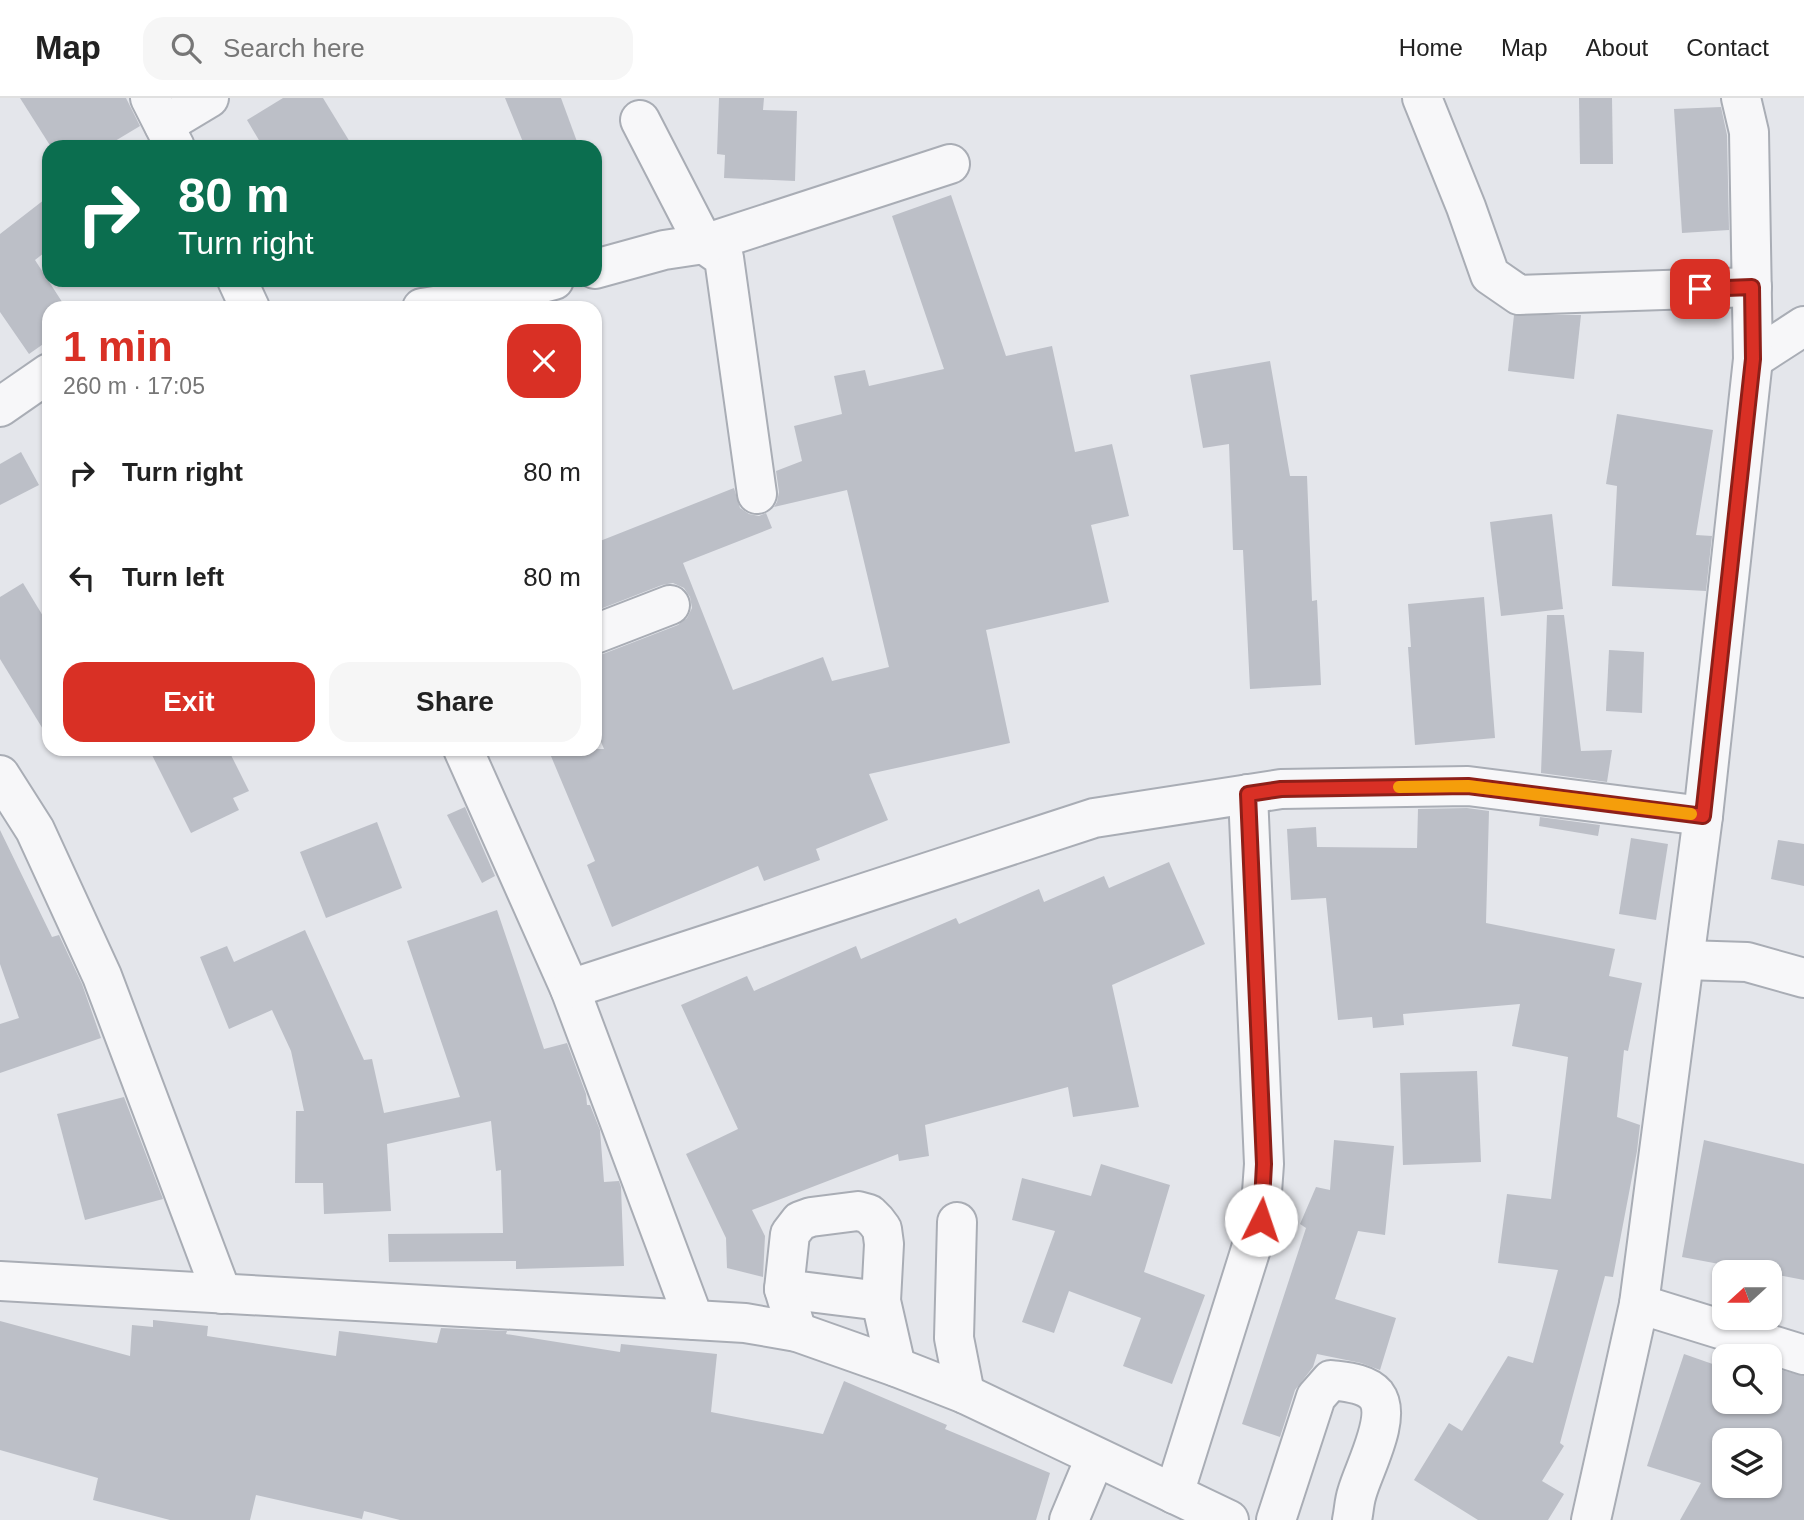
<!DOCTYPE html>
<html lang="en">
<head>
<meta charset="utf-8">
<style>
  :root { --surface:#fff; --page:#f6f6f6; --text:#222; --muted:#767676; --line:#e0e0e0; --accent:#d93025 }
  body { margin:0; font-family:Helvetica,sans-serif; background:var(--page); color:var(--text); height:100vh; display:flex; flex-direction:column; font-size:26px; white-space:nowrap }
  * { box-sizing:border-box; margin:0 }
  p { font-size:23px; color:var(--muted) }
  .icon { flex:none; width:38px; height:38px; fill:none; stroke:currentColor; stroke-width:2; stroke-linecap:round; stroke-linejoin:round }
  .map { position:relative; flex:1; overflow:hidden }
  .side { position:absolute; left:42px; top:203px; width:560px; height:455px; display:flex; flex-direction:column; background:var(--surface); border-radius:21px; box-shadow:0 2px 5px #0004 }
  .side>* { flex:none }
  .guide { position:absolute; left:42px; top:42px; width:560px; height:147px; border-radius:21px; box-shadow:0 2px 5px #0004; background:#0b6e4f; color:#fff; overflow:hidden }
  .needle { width:46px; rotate:249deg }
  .controls { position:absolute; left:1712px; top:1162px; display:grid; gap:14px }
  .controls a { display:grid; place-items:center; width:70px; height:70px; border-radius:14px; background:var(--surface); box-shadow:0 2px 5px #0004; font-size:35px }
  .pin { position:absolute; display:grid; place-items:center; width:60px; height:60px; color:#fff; margin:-30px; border-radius:14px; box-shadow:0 4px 10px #0006 }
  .me { position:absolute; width:77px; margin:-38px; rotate:4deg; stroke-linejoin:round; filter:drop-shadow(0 0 5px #0008) }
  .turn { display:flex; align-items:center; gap:24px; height:147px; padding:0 21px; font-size:32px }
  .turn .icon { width:91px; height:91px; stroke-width:2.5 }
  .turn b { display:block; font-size:49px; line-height:60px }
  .round { display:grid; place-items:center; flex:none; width:74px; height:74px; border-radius:21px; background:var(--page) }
  .summary { display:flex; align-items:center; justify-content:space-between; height:119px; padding:0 21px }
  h1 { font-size:42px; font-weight:600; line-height:52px; color:var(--accent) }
  .button { display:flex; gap:14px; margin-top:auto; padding:14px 21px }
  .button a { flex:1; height:80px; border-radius:21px; background:var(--accent); color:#fff; font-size:28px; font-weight:600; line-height:80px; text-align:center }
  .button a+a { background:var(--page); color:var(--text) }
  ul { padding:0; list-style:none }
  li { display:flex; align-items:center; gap:21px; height:105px; padding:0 21px }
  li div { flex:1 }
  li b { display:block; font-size:26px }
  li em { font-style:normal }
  header { display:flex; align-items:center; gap:42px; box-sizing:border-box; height:98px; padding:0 35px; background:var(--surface); border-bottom:2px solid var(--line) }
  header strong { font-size:33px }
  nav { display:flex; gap:38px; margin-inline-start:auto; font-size:24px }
  .search { width:490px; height:63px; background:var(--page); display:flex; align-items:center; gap:18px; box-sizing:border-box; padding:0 24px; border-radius:21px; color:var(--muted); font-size:26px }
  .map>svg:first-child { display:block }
</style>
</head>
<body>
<header>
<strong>Map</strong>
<div class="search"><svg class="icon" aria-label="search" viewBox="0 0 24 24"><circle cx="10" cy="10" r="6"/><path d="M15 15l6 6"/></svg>Search here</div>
<nav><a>Home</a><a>Map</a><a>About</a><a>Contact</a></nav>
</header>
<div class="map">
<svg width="1804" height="1422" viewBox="0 0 1804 1422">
  <rect width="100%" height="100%" fill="#e4e6eb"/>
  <g fill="#bcbfc7" fill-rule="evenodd">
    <path d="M20 0H126L140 28 105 49H51Z"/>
    <path d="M283 0H323L353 49H263L247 22Z"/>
    <path d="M505 0H561L579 49H525Z"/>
    <path d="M719 0H764L763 12 797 13 795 83 724 80 725 57 717 56Z"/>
    <path d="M1579 0H1612L1613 66H1580Z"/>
    <path d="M1721 9 1727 37 1729 132 1682 135 1674 11Z"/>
    <path d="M951 97 1006 258 1052 248 1075 354 1112 346 1129 418 1091 427 1109 504 986 532 1010 645 869 676 888 722 816 751 820 762 764 783 758 768 612 829 587 767 595 763 548 651H604L595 630V557L603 556 678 527 687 520 692 510 690 499 684 490 673 485 662 487 595 513V445L734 390 740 410 749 416 759 418 766 415 772 430 683 465 733 592 823 559 832 583 889 569 847 392 774 409 777 404 779 394 776 373 802 363 794 328 842 316 834 278 865 272 869 288 944 271 892 118Z"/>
    <path d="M49 98V151L35 162 66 210H49V242L29 256 0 214V136Z"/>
    <path d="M1514 217H1581L1574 281 1508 273Z"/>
    <path d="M1270 263 1290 378H1307L1312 503 1317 502 1321 587 1250 591 1243 452H1233L1229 346 1203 350 1190 277Z"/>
    <path d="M1617 316 1713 332 1696 437 1712 438 1706 493 1612 488 1617 388 1606 386Z"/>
    <path d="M21 354 39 387 0 407V366Z"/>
    <path d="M1552 416 1563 511 1501 518 1490 424Z"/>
    <path d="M23 485 49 528V641L0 561V499Z"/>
    <path d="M1484 499 1495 640 1415 647 1408 549H1411L1408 506Z"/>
    <path d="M1547 517H1564L1581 653 1612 652 1607 684 1541 675Z"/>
    <path d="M1609 552 1644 554 1642 615 1606 613Z"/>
    <path d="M149 651H228L249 693 233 700 239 712 191 735Z"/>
    <path d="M465 709 495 778 482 785 447 717Z"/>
    <path d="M1467 710 1489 713 1486 825 1615 851 1609 878 1642 885 1628 953 1624 952 1617 1019 1640 1027 1637 1053 1613 1179 1605 1178 1560 1345 1564 1348 1542 1383 1564 1396 1548 1422H1478L1414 1382 1449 1325 1462 1333 1508 1258 1533 1265 1558 1172 1498 1165 1507 1096 1551 1101 1568 959 1512 948 1520 906 1403 916 1404 927 1373 930 1372 919 1338 922 1326 800 1291 802 1287 731 1316 729 1317 749 1417 750 1418 711Z"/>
    <path d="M1540 719 1600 727 1598 738 1539 728Z"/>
    <path d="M377 724 402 790 326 820 300 754Z"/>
    <path d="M0 732 52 839 59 837 82 886 101 940 0 975V926L19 920 0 866Z"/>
    <path d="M1631 740 1668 746 1656 822 1619 816Z"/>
    <path d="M1778 742 1804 746V788L1771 781Z"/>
    <path d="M1169 764 1205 846 1112 887 1139 1009 1073 1019 1068 989 925 1027 929 1058 899 1063 898 1056 752 1112 765 1138 763 1179 727 1170 726 1140 686 1056 738 1031 681 907 747 878 754 893 856 848 861 861 956 820 959 826 1039 791 1044 804 1104 778 1109 790Z"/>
    <path d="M497 812 544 951 567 945 586 996 587 1007H590L600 1032 604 1084 619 1083 621 1089 624 1168 516 1171V1163L389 1164 388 1136 503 1135 501 1072 496 1073 491 1023 387 1046 391 1113 324 1116 323 1085H295L296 1013H304L291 953 272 912 229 931 200 859 227 848 234 864 305 832 364 962 372 961 384 1015 460 999 407 843Z"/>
    <path d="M1477 973 1481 1064 1403 1067 1400 975Z"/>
    <path d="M124 999 163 1101 85 1122 57 1016Z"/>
    <path d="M1334 1042 1394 1048 1385 1137 1358 1133 1335 1201 1396 1220 1380 1272 1361 1265 1317 1256 1313 1269 1295 1292 1280 1339 1242 1326 1306 1130 1300 1126 1316 1089 1330 1092Z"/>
    <path d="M1704 1042 1804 1066V1182L1682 1159Z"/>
    <path d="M1101 1066 1170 1087 1144 1174 1205 1197 1172 1286 1123 1268 1141 1220 1069 1193 1054 1235 1022 1224 1055 1133 1012 1122 1022 1080 1091 1098Z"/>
    <path d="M153 1222 208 1228 207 1238 336 1258 339 1233 437 1245 441 1230 507 1233 506 1236 620 1254 621 1246 717 1256 711 1314 823 1336 844 1283 947 1327 945 1331 1050 1375 1036 1422H400L364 1413 362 1421 256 1397 250 1422H170L93 1402 98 1380 0 1352V1223L130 1258 132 1227 153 1229Z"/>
    <path d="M1684 1256 1724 1270V1304H1769V1269L1804 1278V1422H1680L1701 1385 1647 1368ZM1724 1342H1769V1388H1724Z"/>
  </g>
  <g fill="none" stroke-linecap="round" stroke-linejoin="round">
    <defs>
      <g id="minor">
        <path d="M150 0 175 49"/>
        <path d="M1422 0 1466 109 1490 177 1519 197 1752 189"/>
        <path d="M640 22 704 146 724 160 757 396"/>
        <path d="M164 27 209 0"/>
        <path d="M595 171 664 152 704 146 950 66"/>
        <path d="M237 182 250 210"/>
        <path d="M422 210 491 199 554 182"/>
        <path d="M1753 261 1804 228"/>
        <path d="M0 309 49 275"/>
        <path d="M595 536 670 507"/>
        <path d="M463 651 570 891 694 1222"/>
        <path d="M0 677 35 732 102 878 222 1196"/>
        <path d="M1685 862 1747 864 1804 880"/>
        <path d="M570 891 1094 720 1281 691 1468 688 1703 718"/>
        <path d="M957 1124 954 1240 965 1296"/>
        <path d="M0 1183 694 1222 745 1225 797 1234 896 1269 965 1296 1229 1422"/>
        <path d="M784 1191 881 1203"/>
        <path d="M1639 1206 1804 1257"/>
        <path d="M797 1234 784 1191 790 1136 800 1123 811 1119 858 1113 869 1116 876 1123 882 1131 884 1146 881 1203 896 1269"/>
        <path d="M1174 1396 1260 1122 1264 1066 1248 696"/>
        <path d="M1069 1422 1095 1360"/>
        <path d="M1276 1422 1316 1299 1331 1282C1346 1284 1366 1285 1376 1297 1393 1319 1363 1372 1357 1395 1354 1404 1354 1413 1352 1422"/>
        <path d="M1591 1422 1639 1206 1703 718 1753 261 1749 34 1741 0"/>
      </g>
    </defs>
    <use href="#minor" stroke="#a9adb5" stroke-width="42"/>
    <use href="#minor" stroke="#f7f7f9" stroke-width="38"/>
  </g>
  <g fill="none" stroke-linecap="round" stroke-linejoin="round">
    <defs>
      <path id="route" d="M1261 1122 1264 1066 1248 696 1281 691 1468 688 1703 718 1753 261 1752 189 1700 191"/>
    </defs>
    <use href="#route" stroke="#8d1f18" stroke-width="18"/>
    <use href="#route" stroke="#d93025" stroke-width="12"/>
    <path stroke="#f59e0b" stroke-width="12" d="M1399 689 1468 688 1691 716"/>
  </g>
</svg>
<div class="controls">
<a><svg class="needle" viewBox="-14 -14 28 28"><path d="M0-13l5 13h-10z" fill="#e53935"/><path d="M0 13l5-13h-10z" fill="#767676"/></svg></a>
<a><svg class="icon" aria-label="search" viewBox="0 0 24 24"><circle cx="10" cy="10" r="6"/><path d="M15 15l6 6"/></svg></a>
<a><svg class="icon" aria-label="layers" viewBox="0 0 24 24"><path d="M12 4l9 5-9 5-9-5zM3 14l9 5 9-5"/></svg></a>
</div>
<div class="pin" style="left:1700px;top:191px;background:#d93025"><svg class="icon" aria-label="arrive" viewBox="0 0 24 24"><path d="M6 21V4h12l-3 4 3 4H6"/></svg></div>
<svg class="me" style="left:1261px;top:1122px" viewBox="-20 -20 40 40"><circle r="19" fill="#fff"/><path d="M0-13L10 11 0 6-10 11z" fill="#d93025"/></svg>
<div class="guide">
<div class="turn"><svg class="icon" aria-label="right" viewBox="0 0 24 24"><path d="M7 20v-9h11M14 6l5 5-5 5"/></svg><div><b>80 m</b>Turn right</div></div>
</div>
<section class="side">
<div class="summary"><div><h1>1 min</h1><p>260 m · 17:05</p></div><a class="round" style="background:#d93025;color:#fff"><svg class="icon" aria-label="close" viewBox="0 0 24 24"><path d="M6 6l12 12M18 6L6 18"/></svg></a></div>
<ul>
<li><svg class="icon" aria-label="right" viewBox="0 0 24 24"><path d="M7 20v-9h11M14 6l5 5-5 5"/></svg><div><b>Turn right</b></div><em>80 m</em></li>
<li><svg class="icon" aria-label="left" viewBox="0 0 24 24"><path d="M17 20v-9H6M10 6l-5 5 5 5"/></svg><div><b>Turn left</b></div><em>80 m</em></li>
</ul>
<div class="button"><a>Exit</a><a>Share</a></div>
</section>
</div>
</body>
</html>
